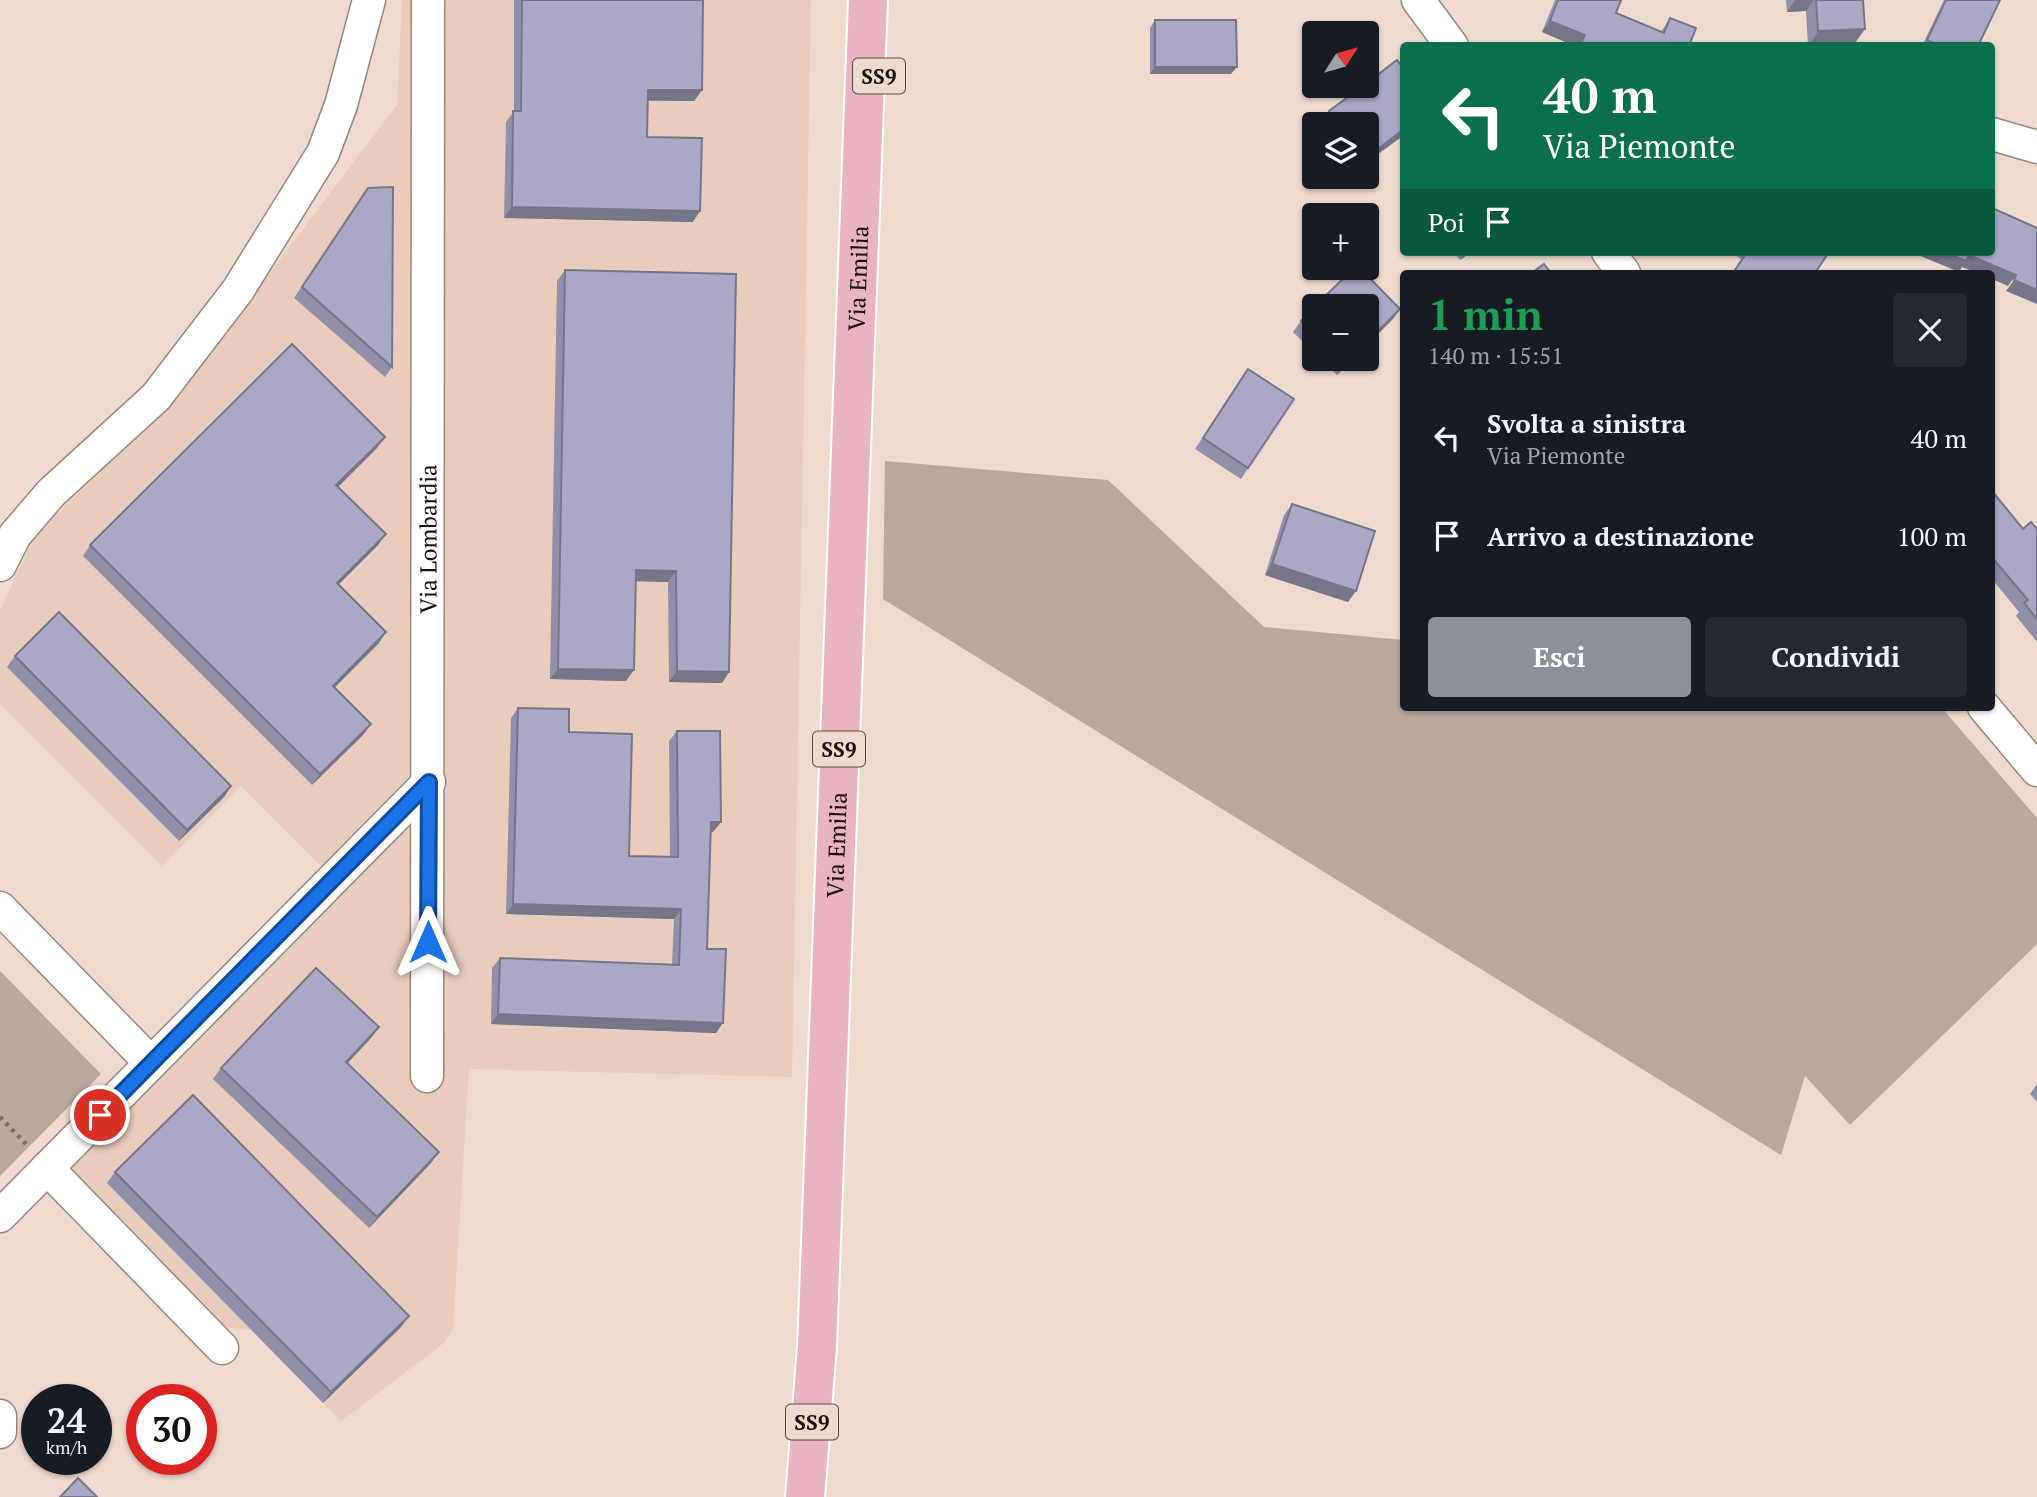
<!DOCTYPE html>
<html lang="it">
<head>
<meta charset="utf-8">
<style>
  :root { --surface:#171b24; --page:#242831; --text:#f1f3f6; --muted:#9ea1a6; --accent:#8c9099 }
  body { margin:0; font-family:"PT Serif",serif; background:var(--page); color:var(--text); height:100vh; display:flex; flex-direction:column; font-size:26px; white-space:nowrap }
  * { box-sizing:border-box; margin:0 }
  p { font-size:23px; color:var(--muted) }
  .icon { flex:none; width:38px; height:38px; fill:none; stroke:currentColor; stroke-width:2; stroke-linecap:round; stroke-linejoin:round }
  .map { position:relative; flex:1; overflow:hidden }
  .details { position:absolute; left:1400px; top:270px; width:595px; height:441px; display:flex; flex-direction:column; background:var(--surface); border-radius:7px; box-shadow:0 2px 5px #0004 }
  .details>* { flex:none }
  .top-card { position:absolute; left:1400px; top:42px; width:595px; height:214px; border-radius:7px; box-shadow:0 2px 5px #0004; background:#0b6e4f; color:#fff; overflow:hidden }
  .needle { width:46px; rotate:53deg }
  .fabs { position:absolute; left:1302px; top:21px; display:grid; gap:14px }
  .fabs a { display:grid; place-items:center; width:77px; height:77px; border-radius:7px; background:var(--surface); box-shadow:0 2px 5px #0004; font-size:35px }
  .speed { position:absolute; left:21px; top:1384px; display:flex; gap:14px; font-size:35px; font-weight:700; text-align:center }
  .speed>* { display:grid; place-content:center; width:91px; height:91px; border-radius:50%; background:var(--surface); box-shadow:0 2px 5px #0004; line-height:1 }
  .speed small { font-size:18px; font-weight:400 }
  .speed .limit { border:10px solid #d22; background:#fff; color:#111 }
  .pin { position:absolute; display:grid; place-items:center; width:60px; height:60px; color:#fff; margin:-30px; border:4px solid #fff; border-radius:50%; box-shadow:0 2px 7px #0007 }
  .me { position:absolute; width:77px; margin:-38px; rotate:0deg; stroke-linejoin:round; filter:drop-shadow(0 0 5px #0008) }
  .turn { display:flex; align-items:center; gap:24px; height:147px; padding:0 28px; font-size:32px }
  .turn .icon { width:91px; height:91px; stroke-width:2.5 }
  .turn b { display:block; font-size:49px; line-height:60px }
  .then { display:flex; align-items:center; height:66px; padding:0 28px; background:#0003; gap:14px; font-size:26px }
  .round { display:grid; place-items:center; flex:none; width:74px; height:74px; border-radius:7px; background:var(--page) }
  .overview { display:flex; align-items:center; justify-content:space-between; height:119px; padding:0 28px }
  h1 { font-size:42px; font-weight:800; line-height:52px; color:#1e9e55 }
  .primary-button { display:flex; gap:14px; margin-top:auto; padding:14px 28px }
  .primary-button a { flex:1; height:80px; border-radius:7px; background:var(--accent); color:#fff; font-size:28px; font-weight:800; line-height:80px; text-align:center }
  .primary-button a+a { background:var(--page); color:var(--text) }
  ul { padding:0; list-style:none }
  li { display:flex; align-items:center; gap:21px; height:98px; padding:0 28px }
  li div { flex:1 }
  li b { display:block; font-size:26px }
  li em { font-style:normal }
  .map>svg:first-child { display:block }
</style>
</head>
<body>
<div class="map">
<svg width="2037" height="1497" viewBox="0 0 2037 1497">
  <rect width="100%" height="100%" fill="#eedacf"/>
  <path fill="#e8ccbe" d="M402 0H811L792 1077 469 1069 453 1328 444 1343 341 1421 252 1330 214 1326 49 1158 329 874 241 786 162 866 0 704V611L35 535 165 411 397 105Z"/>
  <g fill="#baa89f">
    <path d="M885 461 1108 480 1264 627 1403 640 1404 707H1941L2037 818V944L1850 1125 1805 1076 1781 1155 883 599Z"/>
    <path d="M0 971 101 1074 0 1176Z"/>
  </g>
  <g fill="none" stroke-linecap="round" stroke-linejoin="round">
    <defs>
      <g id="minor">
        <path d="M1418 0 1452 46"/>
        <path d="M1992 134 2037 147"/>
        <path d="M1608 252 1624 273"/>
        <path d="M0 565 15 535 51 493 156 397 238 290 323 153 341 105 369 0"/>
        <path d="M1984 707 2037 770"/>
        <path d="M0 908 151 1063"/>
        <path id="s1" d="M427 1076 428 0"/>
        <path d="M47 1168 222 1348"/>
        <path d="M0 1216 429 782"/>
        <path d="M0 1416V1432"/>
      </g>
      <g id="major">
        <path id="s2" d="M805 1497 817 1347 868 0"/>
      </g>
    </defs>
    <use href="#minor" stroke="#99867d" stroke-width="35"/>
    <use href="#major" stroke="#fff" stroke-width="42"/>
    <path stroke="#7c6f67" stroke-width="4.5" stroke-dasharray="3.5 5" stroke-linecap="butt" d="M0 1117 28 1146"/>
    <use href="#minor" stroke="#fff" stroke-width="32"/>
    <use href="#major" stroke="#e9b3c1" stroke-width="38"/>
  </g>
  <g fill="#9290a9">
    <path d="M514 0H703L702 90 694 101H648L647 137 693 222 504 218 506 122 514 111Z"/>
    <path d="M1555 0H1620L1616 13 1661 32 1670 18 1689 46H1575L1542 32Z"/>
    <path d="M1786 0H1863L1855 43 1808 46 1806 11 1787 12Z"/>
    <path d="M1944 0H2000L1978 46H1922Z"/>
    <path d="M1155 20 1231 74H1150V28Z"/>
    <path d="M1329 111 1404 135 1367 162V124H1323L1321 122Z"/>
    <path d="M368 188 392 367 385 377 294 298Z"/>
    <path d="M1454 252H1471L1460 260Z"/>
    <path d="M1739 252H1829L1742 260 1737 256Z"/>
    <path d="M565 270 729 672 722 683 669 682 668 582 636 581 626 681 550 679 557 281Z"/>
    <path d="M1314 307V353L1293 332 1301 321Z"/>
    <path d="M1320 359H1353L1337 375Z"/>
    <path d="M1241 380 1294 399 1241 479 1195 449Z"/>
    <path d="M377 448 338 487 378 545 339 584 379 643 334 688 371 724 363 735 312 785 83 556 90 545Z"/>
    <path d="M1992 491 2023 529H2037V642L2016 616 2019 612 1992 579Z"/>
    <path d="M1292 504 1348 602 1265 575 1284 515Z"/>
    <path d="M15 656 231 786 224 797 179 841 7 667Z"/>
    <path d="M518 708 569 732 629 856 670 857 669 741 677 731 721 822 713 832H710L707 949 716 1033 491 1024 492 968 500 958 672 964 674 919 506 914 511 718Z"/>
    <path d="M379 1027 371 1038 347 1064 431 1163 369 1228 213 1079 221 1068Z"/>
    <path d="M2037 1084V1102L2030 1094Z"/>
    <path d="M115 1172 409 1316 401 1327 323 1403 107 1183Z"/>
  </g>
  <g fill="#777689">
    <path d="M1795 0H1814L1806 11 1787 12Z"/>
    <path d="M1550 21 1585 35 1578 46H1575L1542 32Z"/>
    <path d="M1865 29 1855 43 1809 46 1818 31Z"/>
    <path d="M1155 67H1237L1231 74H1150Z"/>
    <path d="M648 90H702L694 101 641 100Z"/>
    <path d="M1404 129V135L1367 162V157Z"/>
    <path d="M512 207 700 211 693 222 504 218Z"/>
    <path d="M1466 252H1471L1460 260Z"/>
    <path d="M1911 252H1944L1969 255 2016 275 2008 286 1992 279V273H1977L1962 267 1959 272Z"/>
    <path d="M2014 280 2037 290V304L2006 291Z"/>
    <path d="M1400 309 1393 319 1367 345V342Z"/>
    <path d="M1350 359H1353L1337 375 1344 364Z"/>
    <path d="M385 437 377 448 329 496 336 485Z"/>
    <path d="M386 534 378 545 329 594 337 583Z"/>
    <path d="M1272 564 1356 591 1348 602 1265 575Z"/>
    <path d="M636 570 676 571 668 582 629 581Z"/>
    <path d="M386 632 379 643 325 697 333 686Z"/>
    <path d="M558 669 634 670 626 681 550 679Z"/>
    <path d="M677 671 729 672 722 683 669 682Z"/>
    <path d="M371 724 363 735 312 785 320 774Z"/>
    <path d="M231 786 224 797 179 841 187 830Z"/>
    <path d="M711 822H721L713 832H703Z"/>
    <path d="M513 904 681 909 674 919 506 914Z"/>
    <path d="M498 1014 723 1023 716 1033 491 1024Z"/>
    <path d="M379 1027 371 1038 338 1073 346 1062Z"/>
    <path d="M439 1152 431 1163 369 1228 377 1217Z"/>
    <path d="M409 1316 401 1327 323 1403 331 1392Z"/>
  </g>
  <g fill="#aaa8c4" stroke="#777689" stroke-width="2">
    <path d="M522 0H703L702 90H648L647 137 702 138 700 211 512 207 513 111H521Z"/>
    <path d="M1558 0H1621L1616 13 1664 33 1670 18 1696 28 1689 46H1580L1585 35 1550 21Z"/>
    <path d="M1816 0H1863L1865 29 1818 31Z"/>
    <path d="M1946 0H2000L1978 46H1940L1927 40Z"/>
    <path d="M1155 20H1236L1237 67H1155Z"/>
    <path d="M1397 60 1404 69V129L1367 157V124H1338L1329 111 1363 86H1367V83Z"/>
    <path d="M393 187 392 367 302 287 368 188Z"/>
    <path d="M1992 208 2037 228V290L2014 280 2016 275 1969 255 1966 261 1944 252H1992Z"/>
    <path d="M1747 252H1829L1815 273H1733Z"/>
    <path d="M1544 264 1551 273H1532Z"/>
    <path d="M1354 268H1360L1400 309 1367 342V306H1315Z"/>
    <path d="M565 270 736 274 729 672 677 671 676 571 636 570 634 670 558 669Z"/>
    <path d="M1314 307V334L1301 321Z"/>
    <path d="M292 344 385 437 336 485 386 534 337 583 386 632 333 686 371 724 320 774 90 545Z"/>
    <path d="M1339 359H1350L1344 364Z"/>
    <path d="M1248 369 1294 399 1248 468 1203 438Z"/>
    <path d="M1992 491 2023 529 2031 522 2037 529V619L2024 603 2028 600 1995 561 1992 564Z"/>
    <path d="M1292 504 1375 531 1356 591 1272 564Z"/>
    <path d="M59 612 231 786 187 830 15 656Z"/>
    <path d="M518 708 569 709V732L632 734 629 856 678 857 677 731H720L721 822H711L707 949H726L723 1023 498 1014 500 958 679 965 681 909 513 904Z"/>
    <path d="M316 968 379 1027 346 1062 439 1152 377 1217 221 1068Z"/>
    <path d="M193 1095 409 1316 331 1392 115 1172Z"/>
    <path d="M78 1478 97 1497H60Z"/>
  </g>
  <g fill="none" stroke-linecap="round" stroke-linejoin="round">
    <defs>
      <path id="route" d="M100 1115 429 782 428 942"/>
    </defs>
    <use href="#route" stroke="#114b97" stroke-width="18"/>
    <use href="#route" stroke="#1a73e8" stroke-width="12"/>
  </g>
  <g text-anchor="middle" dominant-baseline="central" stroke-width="6" stroke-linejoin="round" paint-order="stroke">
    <g fill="#eedacf" stroke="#584d47" stroke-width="2">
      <rect x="853" y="58.5" width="52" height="35" rx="5"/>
      <rect x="813" y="731.5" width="52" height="35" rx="5"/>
      <rect x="786" y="1404.5" width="52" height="35" rx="5"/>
    </g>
    <g font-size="21" font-weight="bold" fill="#18110d">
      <text x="879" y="76">SS9</text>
      <text x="839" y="749">SS9</text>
      <text x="812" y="1422">SS9</text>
    </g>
    <g font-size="23" fill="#18110d" stroke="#eedacf">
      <text stroke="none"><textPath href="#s2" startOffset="1220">Via Emilia</textPath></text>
      <text stroke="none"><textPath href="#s1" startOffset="537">Via Lombardia</textPath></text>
      <text stroke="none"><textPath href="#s2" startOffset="653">Via Emilia</textPath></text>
    </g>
  </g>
</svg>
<div class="fabs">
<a><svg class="needle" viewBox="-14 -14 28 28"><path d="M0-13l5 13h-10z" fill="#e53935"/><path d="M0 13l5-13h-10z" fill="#9ea1a6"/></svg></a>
<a><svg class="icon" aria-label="layers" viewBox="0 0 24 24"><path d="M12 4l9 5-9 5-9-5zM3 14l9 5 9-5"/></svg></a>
<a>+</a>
<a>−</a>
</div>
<div class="speed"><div>24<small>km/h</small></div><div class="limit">30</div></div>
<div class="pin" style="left:100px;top:1115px;background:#d93025"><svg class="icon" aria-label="arrive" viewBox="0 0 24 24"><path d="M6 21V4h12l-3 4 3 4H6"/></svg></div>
<svg class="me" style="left:428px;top:942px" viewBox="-20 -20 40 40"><path d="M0-17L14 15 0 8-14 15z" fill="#1a73e8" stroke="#fff" stroke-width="4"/></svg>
<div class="top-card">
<div class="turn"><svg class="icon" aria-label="left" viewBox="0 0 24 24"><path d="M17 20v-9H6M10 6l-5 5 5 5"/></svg><div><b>40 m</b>Via Piemonte</div></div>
<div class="then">Poi<svg class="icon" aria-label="arrive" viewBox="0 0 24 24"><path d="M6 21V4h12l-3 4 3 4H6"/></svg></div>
</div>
<section class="details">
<div class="overview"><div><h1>1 min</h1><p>140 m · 15:51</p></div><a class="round"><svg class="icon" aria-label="close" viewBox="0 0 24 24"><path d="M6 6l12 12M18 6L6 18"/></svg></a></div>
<ul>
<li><svg class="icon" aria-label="left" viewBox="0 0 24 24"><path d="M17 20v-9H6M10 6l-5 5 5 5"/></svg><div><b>Svolta a sinistra</b><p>Via Piemonte</p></div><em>40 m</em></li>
<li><svg class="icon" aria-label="arrive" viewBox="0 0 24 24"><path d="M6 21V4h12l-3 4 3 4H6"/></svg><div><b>Arrivo a destinazione</b></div><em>100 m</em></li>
</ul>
<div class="primary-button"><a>Esci</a><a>Condividi</a></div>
</section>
</div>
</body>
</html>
